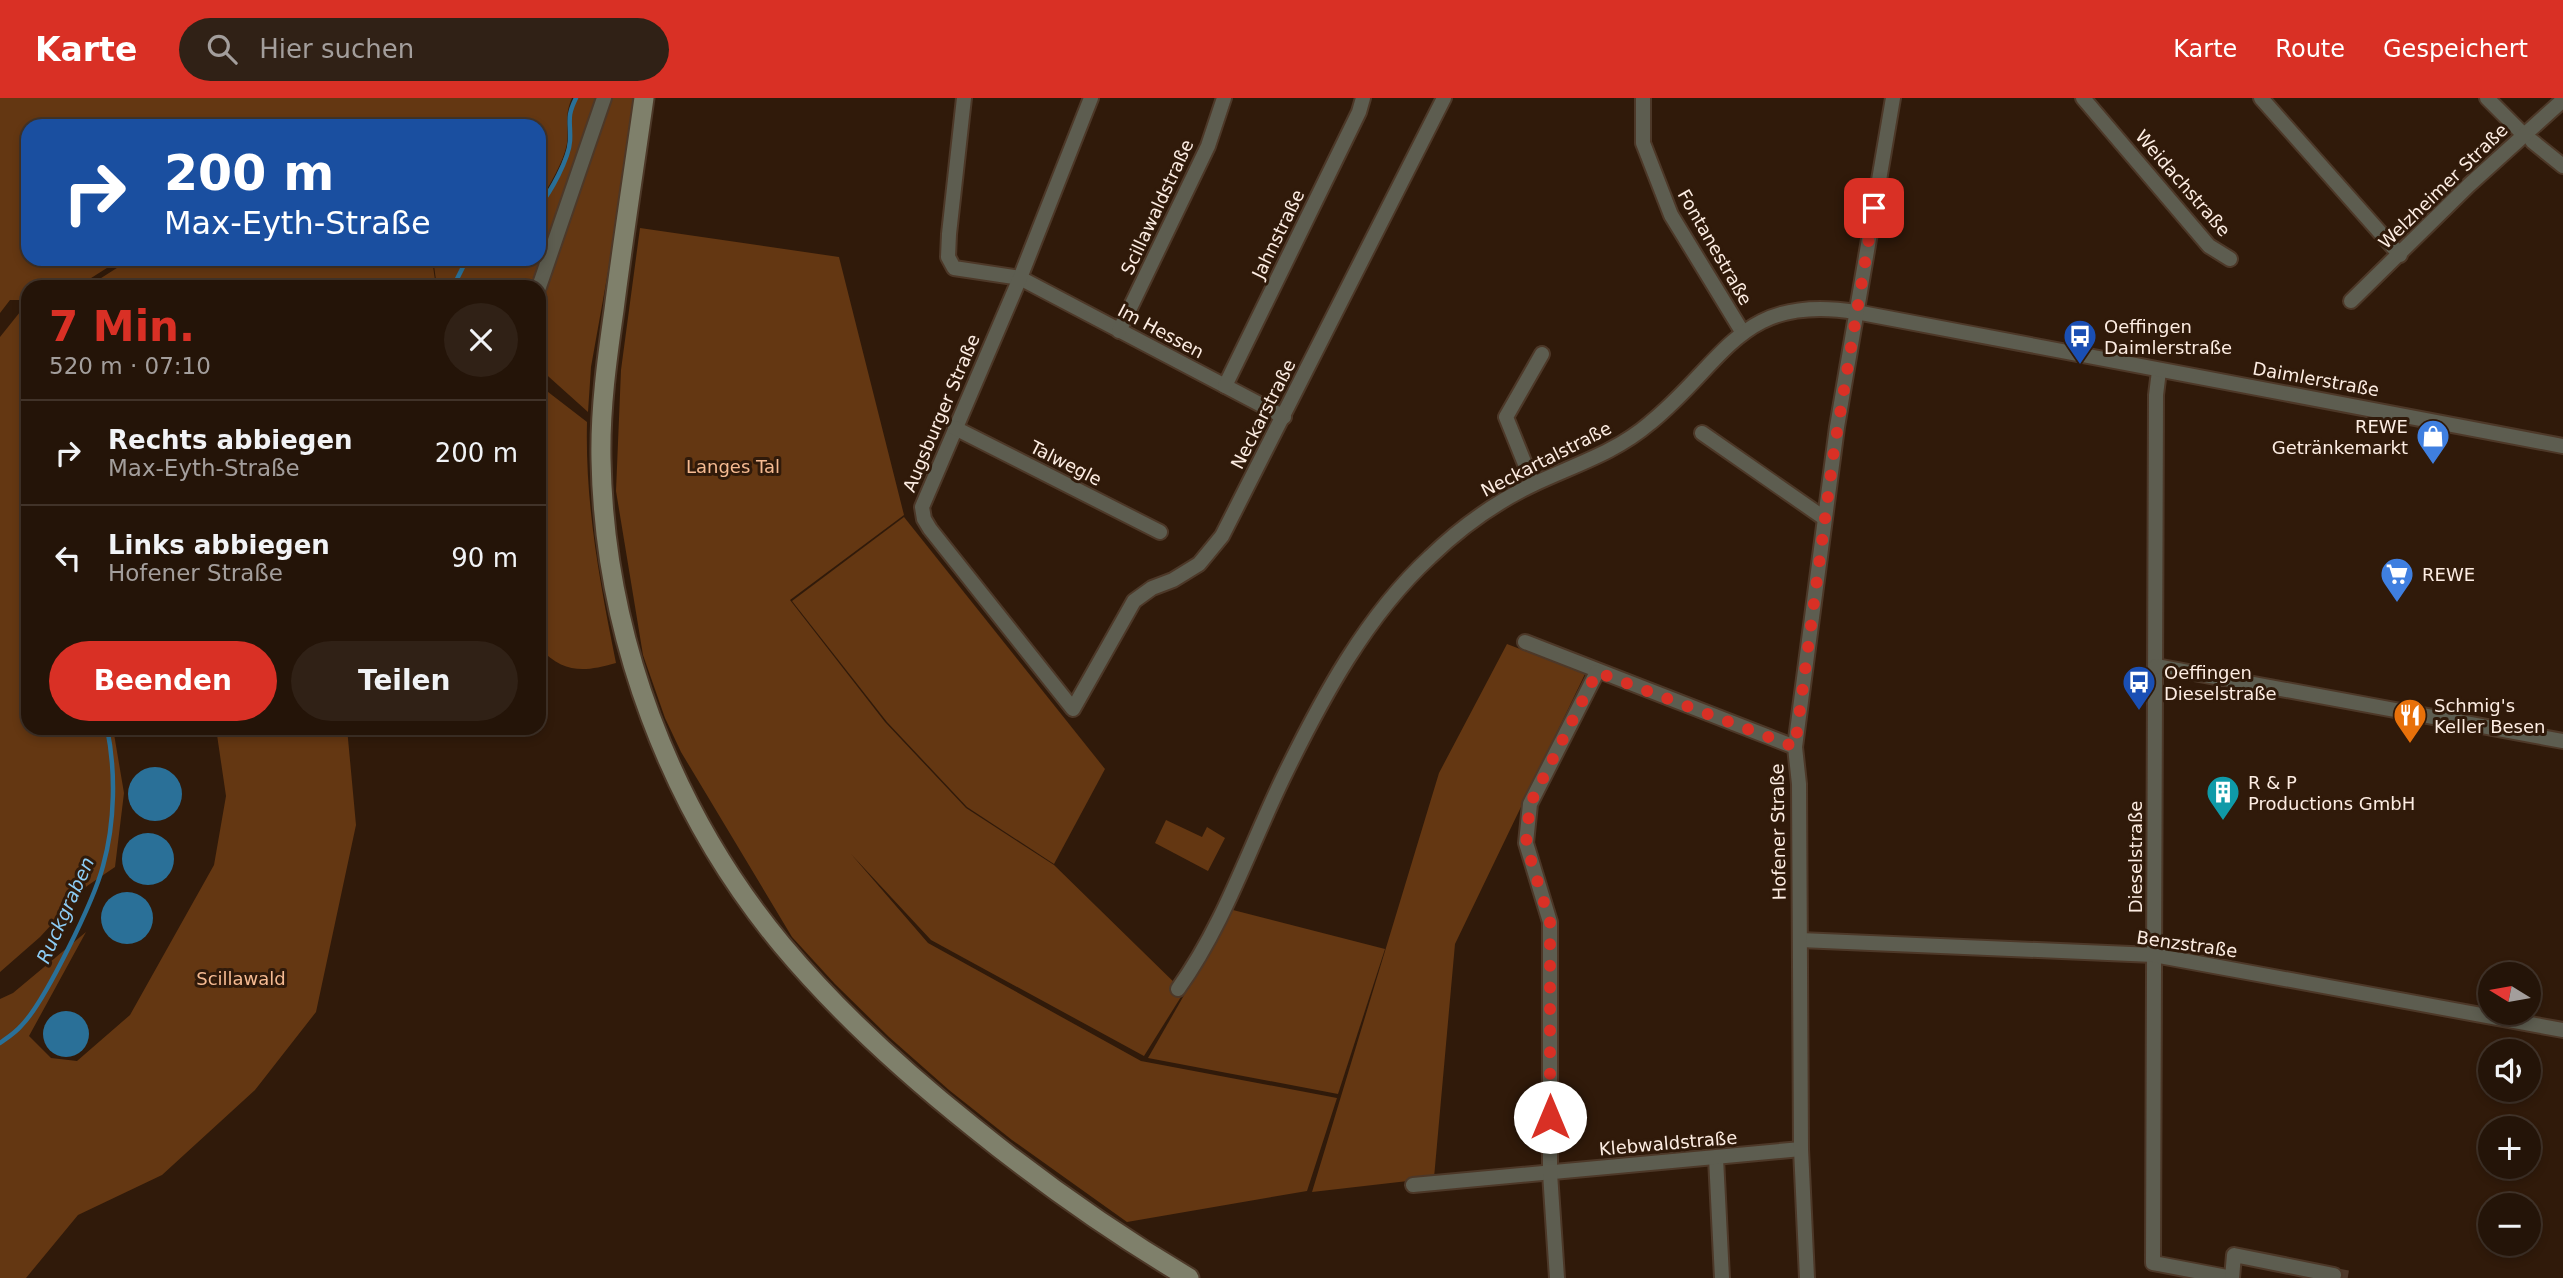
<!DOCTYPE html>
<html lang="de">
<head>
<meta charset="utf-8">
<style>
  :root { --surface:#241408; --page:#302116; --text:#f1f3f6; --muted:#a39e9c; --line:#413329; --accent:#d93025 }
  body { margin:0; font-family:"DejaVu Sans",sans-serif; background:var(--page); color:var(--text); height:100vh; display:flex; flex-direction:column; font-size:26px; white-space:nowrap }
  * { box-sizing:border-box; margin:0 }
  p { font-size:23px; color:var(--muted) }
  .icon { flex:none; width:38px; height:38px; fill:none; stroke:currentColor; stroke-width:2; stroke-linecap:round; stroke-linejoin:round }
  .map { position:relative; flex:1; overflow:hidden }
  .drawer { position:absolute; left:21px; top:182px; width:525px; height:455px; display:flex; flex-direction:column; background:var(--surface); border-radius:21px; box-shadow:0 4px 10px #0003,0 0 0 2px var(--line) }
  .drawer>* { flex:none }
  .banner { position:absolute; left:21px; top:21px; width:525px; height:147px; border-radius:21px; box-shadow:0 4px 10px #0003,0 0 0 2px var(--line); background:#1a4fa0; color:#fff; overflow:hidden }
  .needle { width:46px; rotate:281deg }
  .controls { position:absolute; left:2478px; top:864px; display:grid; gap:14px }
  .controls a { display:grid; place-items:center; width:63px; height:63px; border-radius:50%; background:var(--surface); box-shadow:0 4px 10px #0003,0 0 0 2px var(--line); font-size:35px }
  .pin { position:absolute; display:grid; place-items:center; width:60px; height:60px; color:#fff; margin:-30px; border-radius:14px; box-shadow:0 4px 10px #0006 }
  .me { position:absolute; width:77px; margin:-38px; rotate:0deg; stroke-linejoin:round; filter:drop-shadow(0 0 5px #0008) }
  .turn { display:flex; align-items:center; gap:24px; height:147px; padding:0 28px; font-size:32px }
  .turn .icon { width:91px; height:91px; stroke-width:2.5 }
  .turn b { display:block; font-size:49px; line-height:60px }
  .round { display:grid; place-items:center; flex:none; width:74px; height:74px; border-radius:37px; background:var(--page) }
  .summary { display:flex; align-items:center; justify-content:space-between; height:119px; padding:0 28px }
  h1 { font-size:42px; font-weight:600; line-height:52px; color:var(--accent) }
  .action { display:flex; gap:14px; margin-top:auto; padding:14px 28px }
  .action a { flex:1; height:80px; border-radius:42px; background:var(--accent); color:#fff; font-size:28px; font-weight:600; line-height:80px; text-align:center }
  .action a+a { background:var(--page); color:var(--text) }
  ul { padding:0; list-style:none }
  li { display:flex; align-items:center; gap:21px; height:105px; padding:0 28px; border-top:2px solid var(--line) }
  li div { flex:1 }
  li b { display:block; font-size:26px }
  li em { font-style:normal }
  header { display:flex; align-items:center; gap:42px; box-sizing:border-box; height:98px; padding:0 35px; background:var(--accent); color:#fff }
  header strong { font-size:33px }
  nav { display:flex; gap:38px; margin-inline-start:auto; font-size:24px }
  .search { width:490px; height:63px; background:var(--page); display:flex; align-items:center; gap:18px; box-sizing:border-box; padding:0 24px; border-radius:38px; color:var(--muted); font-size:26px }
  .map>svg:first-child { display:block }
</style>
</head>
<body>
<header>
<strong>Karte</strong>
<div class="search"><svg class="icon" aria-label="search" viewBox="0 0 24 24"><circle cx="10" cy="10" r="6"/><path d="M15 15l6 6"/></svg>Hier suchen</div>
<nav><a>Karte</a><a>Route</a><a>Gespeichert</a></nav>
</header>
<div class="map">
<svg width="2563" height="1180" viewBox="0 0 2563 1180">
  <rect width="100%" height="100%" fill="#301a0a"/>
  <g fill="#643712">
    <path d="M0 0H572C564 18 569 27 567 45 565 60 549 91 539 102V28H28V161H121L88 182 83 189H28V202H10L0 215Z"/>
    <path d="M574 0H635L616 129 591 269 588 314 539 270V189H437L433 161H539V104C550 93 566 60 568 44 570 26 566 18 574 0Z"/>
    <path d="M640 130 839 159 904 417 790 502 885 624 966 710 1054 767 1184 894 1144 958 931 842 851 756 928 845 1141 963 1337 1000 1307 1093 1127 1124 1012 1042 949 992 889 939 835 886 792 839 681 654 665 620 643 557 616 393 621 272Z"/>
    <path d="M131 161H432L436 189C392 189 351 182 307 189H87Z"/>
    <path d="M28 204V630H113L124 695 115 769 87 788 40 839 0 874V239Z"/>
    <path d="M539 287 587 324C585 407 600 485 616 565 584 574 565 576 539 550Z"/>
    <path d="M904 419 1105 671 1054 766 967 709 887 624 792 503Z"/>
    <path d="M1507 546 1585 576 1455 846 1434 1080 1312 1094 1439 675Z"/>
    <path d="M216 630H347L356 727 316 914 255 992 162 1077 78 1117 26 1180H0V901L13 895 86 834 29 938 51 960 77 963 130 917 214 767 226 698Z"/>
    <path d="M1166 722 1202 739 1207 729 1225 740 1208 773 1155 745Z"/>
    <path d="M1233 812 1385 851 1338 996 1148 960Z"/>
  </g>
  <g fill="#2a7098">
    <circle cx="155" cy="696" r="27"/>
    <circle cx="148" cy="761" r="26"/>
    <circle cx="127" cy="820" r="26"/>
    <circle cx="66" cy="936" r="23"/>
  </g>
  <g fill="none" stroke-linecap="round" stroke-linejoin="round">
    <g stroke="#2a7098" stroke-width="4.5">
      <path d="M539 108C550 95 569 61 570 43 571 23 566 20 576 0"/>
      <path d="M453 189 467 161"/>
      <path d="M0 945C7 940 15 935 21 928 45 904 94 802 103 768 115 725 116 673 107 630"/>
    </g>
    <path stroke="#4f3a2b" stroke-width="14" stroke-dasharray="14 7" stroke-linecap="butt" d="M2334 1177 2352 1180"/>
    <defs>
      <g id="minor">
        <path d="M964 0 949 136 948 159 954 170 1020 180 1284 319"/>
        <path d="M1091 0 1020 180 922 409 924 421 930 431 1073 611 1134 503 1152 490 1173 482 1199 466 1222 438 1444 0"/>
        <path d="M1643 0V45L1671 117 1743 235"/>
        <path d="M2083 0 2209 148 2230 161"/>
        <path d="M2261 0 2400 157"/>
        <path d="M2487 0 2524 37"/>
        <path d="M2532 43 2563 68"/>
        <path d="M539 189 604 0"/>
        <path d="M2351 203 2469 87 2563 2"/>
        <path d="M1119 233 1208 48 1224 0"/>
        <path d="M2159 273 2156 297 2153 1165 2232 1180"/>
        <path d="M1225 288 1359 14 1363 0"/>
        <path d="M955 330 1160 434"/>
        <path d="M1702 335 1824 420"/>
        <path d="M1533 386 1506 319 1542 256"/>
        <path d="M1525 544 1795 649"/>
        <path d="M2156 568 2563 643"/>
        <path d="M1800 842 2154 857 2563 932"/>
        <path d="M1178 891C1225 825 1249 750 1284 678 1322 600 1366 518 1430 459 1460 430 1496 404 1534 386 1574 367 1615 355 1650 325 1726 263 1740 195 1856 214L2563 348"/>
        <path d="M1716 1060 1722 1180"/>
        <path d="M1413 1087 1801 1051"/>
        <path d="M1557 1180 1550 1075V824L1526 745 1530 706 1597 574"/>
        <path d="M1807 1180 1801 1051 1799 686 1795 649 1837 329 1893 0"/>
        <path d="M2232 1180 2234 1157 2334 1177"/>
      </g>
      <path id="secondary" d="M644 0C634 71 623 141 614 212 607 261 600 311 601 361 604 536 670 712 782 847 838 914 904 974 973 1029 1041 1084 1113 1135 1189 1180"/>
    </defs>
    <use href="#minor" stroke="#4d3828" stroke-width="18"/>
    <use href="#secondary" stroke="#4d3828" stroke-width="23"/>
    <use href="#minor" stroke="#5d5d50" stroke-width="14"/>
    <use href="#secondary" stroke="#7f806b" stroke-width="19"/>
  </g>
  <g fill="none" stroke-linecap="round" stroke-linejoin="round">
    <path stroke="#d93025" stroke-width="12" stroke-dasharray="0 21.6" d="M1550 1019V824L1526 746 1530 706 1597 574 1795 649 1834 352 1874 110"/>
  </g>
  <defs>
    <symbol id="bus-pin" viewBox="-11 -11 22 30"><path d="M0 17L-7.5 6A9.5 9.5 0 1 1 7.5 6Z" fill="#1a4fb4" stroke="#301a0a"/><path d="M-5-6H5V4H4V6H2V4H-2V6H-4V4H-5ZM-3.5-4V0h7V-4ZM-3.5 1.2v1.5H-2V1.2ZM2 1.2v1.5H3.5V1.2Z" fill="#fff"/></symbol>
    <symbol id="shop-pin" viewBox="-11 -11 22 30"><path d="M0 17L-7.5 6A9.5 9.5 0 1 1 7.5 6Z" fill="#3f7fe0" stroke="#301a0a"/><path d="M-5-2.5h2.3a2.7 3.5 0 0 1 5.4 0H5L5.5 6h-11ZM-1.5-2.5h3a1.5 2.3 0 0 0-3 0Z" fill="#fff"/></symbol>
    <symbol id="supermarket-pin" viewBox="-11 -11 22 30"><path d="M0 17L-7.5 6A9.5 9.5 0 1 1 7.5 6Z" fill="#3f7fe0" stroke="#301a0a"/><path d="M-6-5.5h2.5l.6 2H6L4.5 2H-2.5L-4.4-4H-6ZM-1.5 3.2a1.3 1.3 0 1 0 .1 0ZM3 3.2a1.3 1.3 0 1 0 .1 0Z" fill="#fff"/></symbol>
    <symbol id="restaurant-pin" viewBox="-11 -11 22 30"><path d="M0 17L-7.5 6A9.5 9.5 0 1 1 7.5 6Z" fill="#e8710a" stroke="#301a0a"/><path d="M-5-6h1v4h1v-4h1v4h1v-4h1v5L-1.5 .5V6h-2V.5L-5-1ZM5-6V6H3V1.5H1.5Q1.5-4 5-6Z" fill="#fff"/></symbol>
    <symbol id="building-pin" viewBox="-11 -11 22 30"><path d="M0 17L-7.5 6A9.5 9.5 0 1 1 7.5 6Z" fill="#0f9aa8" stroke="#301a0a"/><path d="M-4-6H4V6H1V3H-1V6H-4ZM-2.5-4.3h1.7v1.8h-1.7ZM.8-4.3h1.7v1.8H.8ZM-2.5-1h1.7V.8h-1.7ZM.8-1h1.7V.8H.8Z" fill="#fff"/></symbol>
  </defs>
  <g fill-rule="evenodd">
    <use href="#bus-pin" x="2061" y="219" width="38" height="52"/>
    <use href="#shop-pin" x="2414" y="319" width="38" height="52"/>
    <use href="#supermarket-pin" x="2378" y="457" width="38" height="52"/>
    <use href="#bus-pin" x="2120" y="565" width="38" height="52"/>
    <use href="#restaurant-pin" x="2391" y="598" width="38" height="52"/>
    <use href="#building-pin" x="2204" y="675" width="38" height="52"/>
  </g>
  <g text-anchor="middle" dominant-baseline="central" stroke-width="6" stroke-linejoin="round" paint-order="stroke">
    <g font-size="18" fill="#fdede3" stroke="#301a0a">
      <text transform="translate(2183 85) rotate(49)">Weidachstraße</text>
      <text transform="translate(2443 88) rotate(-44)">Welzheimer Straße</text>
      <text transform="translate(1157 109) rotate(-65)">Scillawaldstraße</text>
      <text transform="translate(1278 136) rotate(-64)">Jahnstraße</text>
      <text transform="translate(1715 149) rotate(60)">Fontanestraße</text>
      <text transform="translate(1161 233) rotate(28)">Im Hessen</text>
      <text transform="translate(2316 281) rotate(10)">Daimlerstraße</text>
      <text transform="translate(941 315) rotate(-67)">Augsburger Straße</text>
      <text transform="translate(1263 316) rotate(-63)">Neckarstraße</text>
      <text transform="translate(1546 361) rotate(-27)">Neckartalstraße</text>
      <text transform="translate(1066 365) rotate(27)">Talwegle</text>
      <text transform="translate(1778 734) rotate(-91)">Hofener Straße</text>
      <text transform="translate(2135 759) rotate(-90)">Dieselstraße</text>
      <text transform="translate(2187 846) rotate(8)">Benzstraße</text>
      <text transform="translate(1668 1045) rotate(-5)">Klebwaldstraße</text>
    </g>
    <g font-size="18" fill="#fdede3" stroke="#301a0a" text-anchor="start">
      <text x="2104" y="228">Oeffingen<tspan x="2104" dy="21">Daimlerstraße</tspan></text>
      <text x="2408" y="328" text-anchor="end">REWE<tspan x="2408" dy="21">Getränkemarkt</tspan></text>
      <text x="2422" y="476">REWE</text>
      <text x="2164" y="574">Oeffingen<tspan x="2164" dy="21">Dieselstraße</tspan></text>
      <text x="2434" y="607">Schmig's<tspan x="2434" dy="21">Keller Besen</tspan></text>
      <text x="2248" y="684">R &amp; P<tspan x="2248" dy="21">Productions GmbH</tspan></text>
    </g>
    <g font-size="18" fill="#f6bb92" stroke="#301a0a">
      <text x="733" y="368">Langes Tal</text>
      <text x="241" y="880">Scillawald</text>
    </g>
    <g font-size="19" font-style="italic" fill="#8dcdf6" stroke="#301a0a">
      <text transform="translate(65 812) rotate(-66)">Ruckgraben</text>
    </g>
  </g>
</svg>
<div class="controls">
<a><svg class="needle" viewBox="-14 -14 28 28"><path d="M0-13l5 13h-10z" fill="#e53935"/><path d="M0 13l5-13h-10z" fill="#a39e9c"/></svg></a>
<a><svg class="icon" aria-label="sound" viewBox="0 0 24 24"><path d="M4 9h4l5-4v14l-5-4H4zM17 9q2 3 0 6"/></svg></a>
<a>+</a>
<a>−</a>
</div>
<div class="pin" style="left:1874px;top:110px;background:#d93025"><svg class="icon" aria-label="arrive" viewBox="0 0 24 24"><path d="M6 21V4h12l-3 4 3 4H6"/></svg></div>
<svg class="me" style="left:1550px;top:1019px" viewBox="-20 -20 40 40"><circle r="19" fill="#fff"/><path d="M0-13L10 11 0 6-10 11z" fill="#d93025"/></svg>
<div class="banner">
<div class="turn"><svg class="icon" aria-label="right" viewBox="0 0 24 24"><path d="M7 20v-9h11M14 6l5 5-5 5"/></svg><div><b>200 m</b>Max-Eyth-Straße</div></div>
</div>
<section class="drawer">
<div class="summary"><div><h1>7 Min.</h1><p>520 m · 07:10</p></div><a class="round"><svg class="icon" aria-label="close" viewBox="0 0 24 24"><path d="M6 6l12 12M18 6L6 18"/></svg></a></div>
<ul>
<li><svg class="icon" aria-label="right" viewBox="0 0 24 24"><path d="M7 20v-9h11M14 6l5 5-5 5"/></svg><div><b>Rechts abbiegen</b><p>Max-Eyth-Straße</p></div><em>200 m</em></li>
<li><svg class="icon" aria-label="left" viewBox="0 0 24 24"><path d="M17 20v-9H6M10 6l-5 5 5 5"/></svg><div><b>Links abbiegen</b><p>Hofener Straße</p></div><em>90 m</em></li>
</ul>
<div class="action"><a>Beenden</a><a>Teilen</a></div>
</section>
</div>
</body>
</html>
